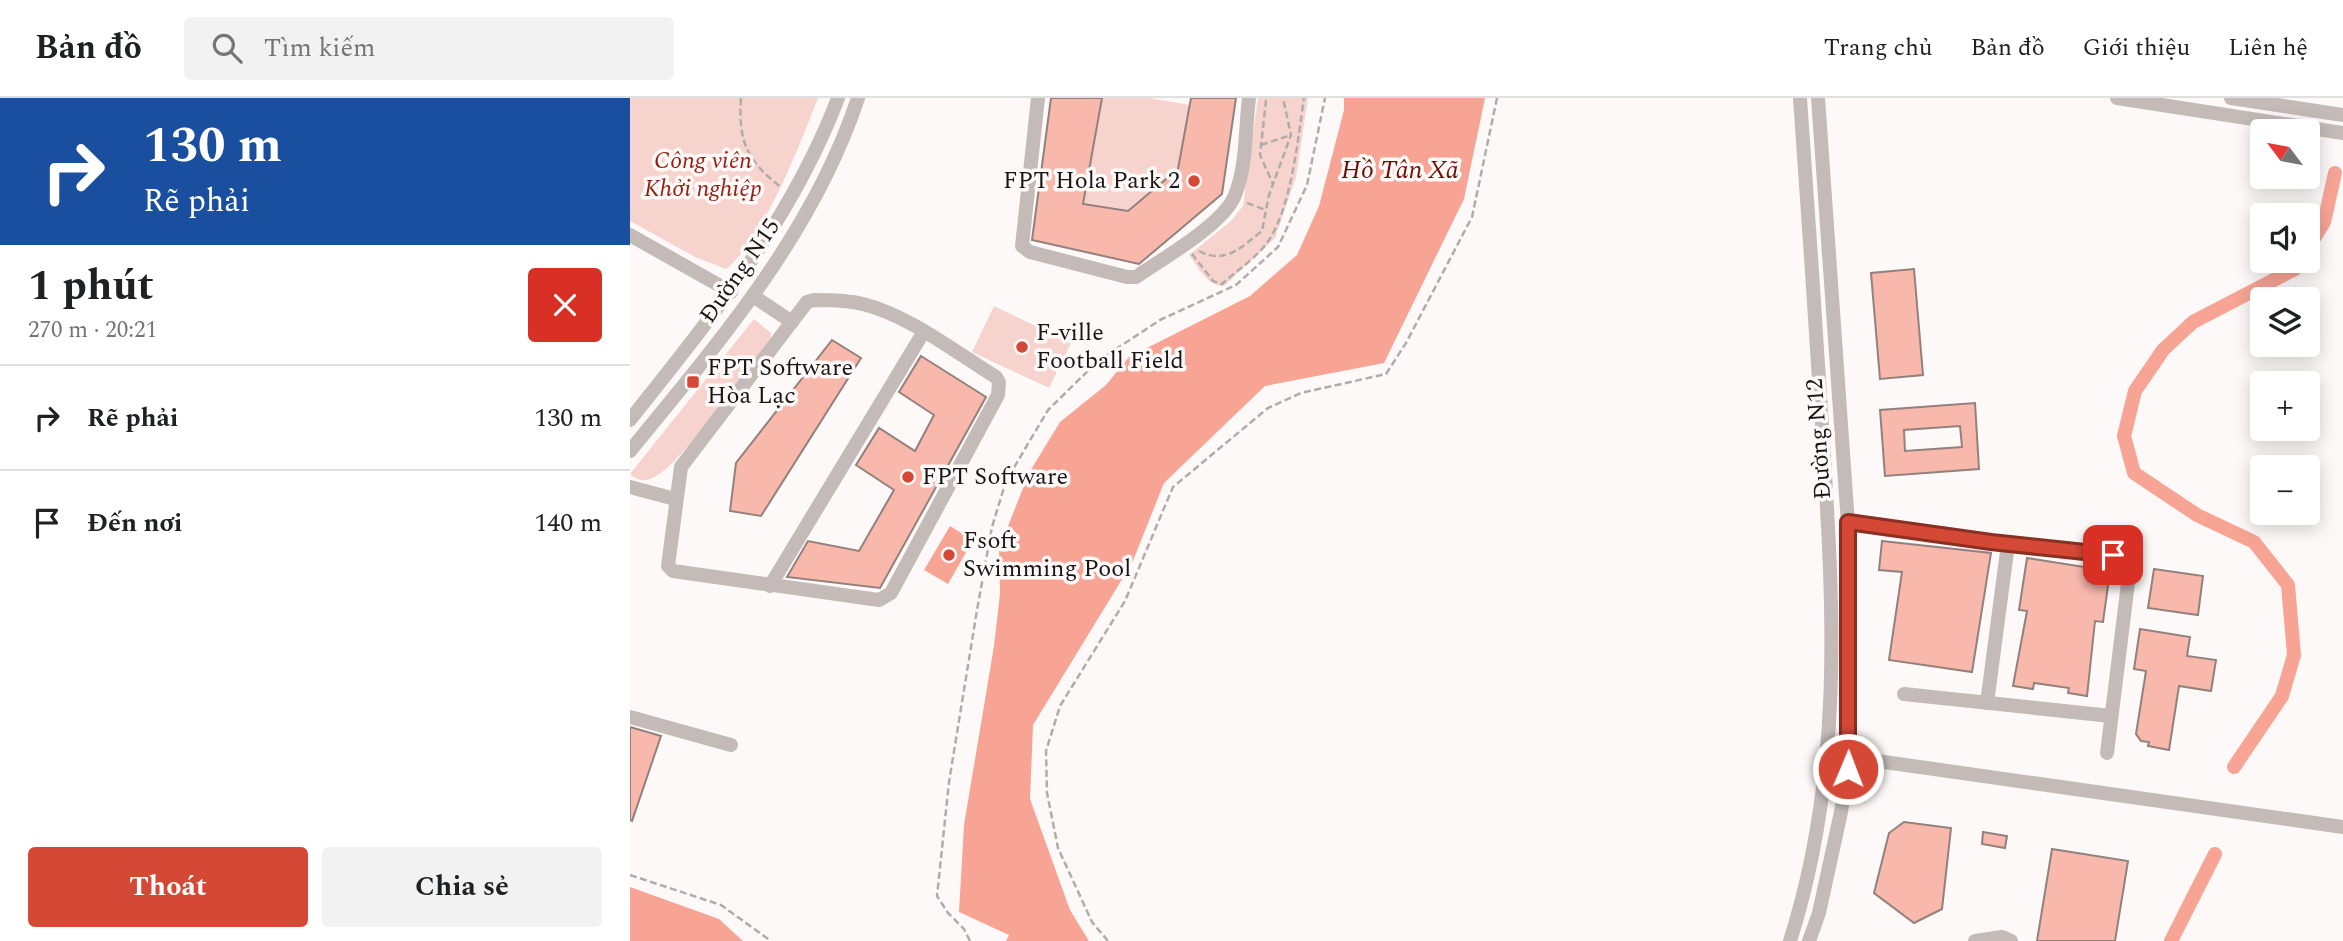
<!DOCTYPE html>
<html lang="vi">
<head>
<meta charset="utf-8">
<style>
  :root { --surface:#fff; --page:#f2f2f2; --text:#202124; --muted:#757577; --line:#e0e0e0; --accent:#d44835 }
  body { margin:0; font-family:Spectral,serif; background:var(--page); color:var(--text); height:100vh; display:flex; flex-direction:column; font-size:26px; white-space:nowrap }
  * { box-sizing:border-box; margin:0 }
  p { font-size:23px; color:var(--muted) }
  .icon { flex:none; width:38px; height:38px; fill:none; stroke:currentColor; stroke-width:2; stroke-linecap:round; stroke-linejoin:round }
  .map { position:relative; flex:1; overflow:hidden }
  .details { display:flex; flex-direction:column; background:var(--surface); width:630px }
  .details>* { flex:none }
  .guide { background:#1a4fa0; color:#fff; overflow:hidden }
  .needle { width:46px; rotate:302deg }
  .fabs { position:absolute; left:1620px; top:21px; display:grid; gap:14px }
  .fabs a { display:grid; place-items:center; width:70px; height:70px; border-radius:7px; background:var(--surface); box-shadow:0 4px 18px #0003; font-size:35px }
  .pin { position:absolute; display:grid; place-items:center; width:60px; height:60px; color:#fff; margin:-30px; border-radius:14px; box-shadow:0 4px 10px #0006 }
  .me { position:absolute; width:77px; margin:-38px; rotate:1deg; stroke-linejoin:round; filter:drop-shadow(0 0 5px #0008) }
  .turn { display:flex; align-items:center; gap:24px; height:147px; padding:0 28px; font-size:32px }
  .turn .icon { width:91px; height:91px; stroke-width:2.5 }
  .turn b { display:block; font-size:49px; line-height:60px }
  .round { display:grid; place-items:center; flex:none; width:74px; height:74px; border-radius:7px; background:var(--page) }
  .headline { display:flex; align-items:center; justify-content:space-between; height:119px; padding:0 28px }
  h1 { font-size:42px; font-weight:700; line-height:52px }
  .primary-button { display:flex; gap:14px; margin-top:auto; padding:14px 28px }
  .primary-button a { flex:1; height:80px; border-radius:7px; background:var(--accent); color:#fff; font-size:28px; font-weight:700; line-height:80px; text-align:center }
  .primary-button a+a { background:var(--page); color:var(--text) }
  ul { padding:0; list-style:none }
  li { display:flex; align-items:center; gap:21px; height:105px; padding:0 28px; border-top:2px solid var(--line) }
  li div { flex:1 }
  li b { display:block; font-size:26px }
  li em { font-style:normal }
  header { display:flex; align-items:center; gap:42px; box-sizing:border-box; height:98px; padding:0 35px; background:var(--surface); border-bottom:2px solid var(--line) }
  header strong { font-size:33px }
  nav { display:flex; gap:38px; margin-inline-start:auto; font-size:24px }
  .search { width:490px; height:63px; background:var(--page); display:flex; align-items:center; gap:18px; box-sizing:border-box; padding:0 24px; border-radius:7px; color:var(--muted); font-size:26px }
  main { display:flex; flex:1; min-height:0 }
  .map>svg:first-child { display:block }
</style>
</head>
<body>
<header>
<strong>Bản đồ</strong>
<div class="search"><svg class="icon" aria-label="search" viewBox="0 0 24 24"><circle cx="10" cy="10" r="6"/><path d="M15 15l6 6"/></svg>Tìm kiếm</div>
<nav><a>Trang chủ</a><a>Bản đồ</a><a>Giới thiệu</a><a>Liên hệ</a></nav>
</header>
<main>
<section class="details">
<div class="guide">
<div class="turn"><svg class="icon" aria-label="right" viewBox="0 0 24 24"><path d="M7 20v-9h11M14 6l5 5-5 5"/></svg><div><b>130 m</b>Rẽ phải</div></div>
</div>
<div class="headline"><div><h1>1 phút</h1><p>270 m · 20:21</p></div><a class="round" style="background:#d93025;color:#fff"><svg class="icon" aria-label="close" viewBox="0 0 24 24"><path d="M6 6l12 12M18 6L6 18"/></svg></a></div>
<ul>
<li><svg class="icon" aria-label="right" viewBox="0 0 24 24"><path d="M7 20v-9h11M14 6l5 5-5 5"/></svg><div><b>Rẽ phải</b></div><em>130 m</em></li>
<li><svg class="icon" aria-label="arrive" viewBox="0 0 24 24"><path d="M6 21V4h12l-3 4 3 4H6"/></svg><div><b>Đến nơi</b></div><em>140 m</em></li>
</ul>
<div class="primary-button"><a>Thoát</a><a>Chia sẻ</a></div>
</section>
<div class="map">
<svg width="1713" height="843" viewBox="0 0 1713 843">
  <rect width="100%" height="100%" fill="#fdf9f8"/>
  <g fill="#f6d4cd">
    <path d="M0 0H188C170 46 134 141 96 171L65 159 0 123Z"/>
    <path d="M472 0H519L560 7 548 71 498 113 453 106Z"/>
    <path d="M628 0H678L666 79 645 140 594 188C578 189 568 169 559 157L601 123 613 108Z"/>
    <path d="M364 208 441 245 419 290 342 254Z"/>
    <path d="M124 221 141 235V240C119 268 49 372 20 381 13 384 6 381 0 376Z"/>
  </g>
  <g fill="#f7a495">
    <path d="M714 0H855L834 101 754 265 635 288 534 385 502 465 403 627 400 701 440 812 459 843H376L379 837 329 814 334 727 364 548 370 495 369 451 399 375 430 324 476 287 499 259 620 198 667 157 689 108 714 12Z"/>
    <path d="M320 428 343 442 318 486 294 472Z"/>
    <path d="M0 789 89 821 113 843H0Z"/>
  </g>
  <g fill="none" stroke-linecap="round" stroke-linejoin="round">
    <g stroke="#f7a495" stroke-width="14">
      <path d="M1678 150 1694 124 1705 75"/>
      <path d="M1604 669 1652 598 1664 557 1658 487 1624 444 1567 417 1504 375 1494 338 1505 293 1533 252 1563 224 1665 171 1670 163"/>
      <path d="M1541 843 1585 756"/>
    </g>
  </g>
  <g fill="#f8b8ac" stroke="#93817d" stroke-width="2" fill-rule="evenodd">
    <path d="M421 0H472L453 106 498 113 548 71 561 0H606L592 96 509 166 402 142Z"/>
    <path d="M1284 171 1293 277 1250 281 1241 175Z"/>
    <path d="M202 242 231 260 131 418 100 413 106 365Z"/>
    <path d="M291 258 356 299 250 490 157 479 178 443 229 453 264 392 226 367 249 330 285 353 304 317 269 294Z"/>
    <path d="M1345 305 1349 371 1255 378 1250 312ZM1330 328 1332 349 1275 353 1274 332Z"/>
    <path d="M1252 443 1361 455 1342 574 1259 562 1272 474 1249 472Z"/>
    <path d="M1397 460 1480 473 1473 524 1465 523 1457 598 1438 595 1439 590 1404 585 1403 591 1383 588 1397 513 1389 512Z"/>
    <path d="M1524 471 1573 478 1568 517 1518 510Z"/>
    <path d="M1510 531 1560 539 1557 558 1586 562 1581 593 1549 588 1539 652 1518 648 1519 644 1511 643 1506 636 1516 573 1504 571Z"/>
    <path d="M0 629 31 638 2 723 0 722Z"/>
    <path d="M1274 724 1321 730 1312 811 1284 825 1244 795 1259 735Z"/>
    <path d="M1353 734 1377 738 1375 750 1352 746Z"/>
    <path d="M1422 751 1498 763 1485 843H1407Z"/>
  </g>
  <g fill="none" stroke-linecap="round" stroke-linejoin="round">
    <g stroke="#b1acab" stroke-width="2.5" stroke-dasharray="7 3.5" stroke-linecap="butt">
      <path d="M111 0C108 44 117 63 152 90"/>
      <path d="M636 2 630 57 643 86"/>
      <path d="M631 47 661 37"/>
      <path d="M617 105 636 112"/>
      <path d="M569 153C596 167 611 149 632 133L639 97 661 37 653 0"/>
      <path d="M562 156 583 183 592 186C606 173 625 161 636 146 661 114 668 40 674 0"/>
      <path d="M0 777 91 807 141 843"/>
      <path d="M340 843 334 831 318 815 307 798 319 684 347 512 362 429 376 383 418 312 468 263 530 222 606 187 648 149 677 87 695 0"/>
      <path d="M478 843 462 824 428 750 417 695 416 653 430 608 495 503 543 389 638 310 671 295 756 276 776 245 842 119 867 0"/>
    </g>
    <g stroke="#c4bbb9" stroke-width="14">
      <path d="M408 0 392 148 400 154 497 179H506C532 161 594 126 605 97 617 68 615 31 619 0"/>
      <path d="M1487 0 1713 35"/>
      <path d="M1601 0 1713 17"/>
      <path d="M0 137 101 194"/>
      <path d="M123 198 162 224"/>
      <path d="M184 202C200 202 217 202 233 206 280 218 325 254 366 279L369 284 368 297 261 495 249 502 43 473 38 468 51 369 177 204Z"/>
      <path d="M0 322C80 221 162 122 208 0"/>
      <path d="M0 353C89 244 183 136 228 0"/>
      <path d="M0 389 45 401"/>
      <path d="M1218 424 1361 445 1483 457 1500 469 1477 655"/>
      <path d="M140 488 293 235"/>
      <path d="M1274 596 1481 618"/>
      <path d="M1357 605 1378 446"/>
      <path d="M0 619 101 647"/>
      <path d="M1212 658 1713 729"/>
      <path d="M1160 843C1213 676 1204 516 1193 344 1186 229 1178 115 1170 0"/>
      <path d="M1179 843 1189 815 1211 714 1219 659 1220 454 1188 0"/>
      <path d="M1345 843 1372 839 1381 843"/>
    </g>
  </g>
  <g fill="none" stroke-linecap="round" stroke-linejoin="round">
    <defs>
      <path id="route" d="M1218 671V424L1361 444 1483 457"/>
    </defs>
    <use href="#route" stroke="#8a2f22" stroke-width="18"/>
    <use href="#route" stroke="#d44835" stroke-width="12"/>
  </g>
  <g fill="#d44835" stroke="#fdf9f8" stroke-width="2.5">
    <circle cx="564" cy="83" r="7"/>
    <circle cx="392" cy="249" r="7"/>
    <rect x="56" y="277" width="14" height="14" rx="3.5"/>
    <circle cx="278" cy="379" r="7"/>
    <circle cx="319" cy="457" r="7"/>
  </g>
  <g text-anchor="middle" dominant-baseline="central" stroke-width="7" stroke-linejoin="round" paint-order="stroke">
    <g font-size="24" font-style="italic" fill="#961e10" stroke="#fdf9f8">
      <text x="73" y="63">Công viên<tspan x="73" dy="28">Khởi nghiệp</tspan></text>
    </g>
    <g font-size="24" fill="#1b1413" stroke="#fdf9f8" text-anchor="start">
      <text x="550" y="83" text-anchor="end">FPT Hola Park 2</text>
      <text x="406" y="235">F-ville<tspan x="406" dy="28">Football Field</tspan></text>
      <text x="77" y="270">FPT Software<tspan x="77" dy="28">Hòa Lạc</tspan></text>
      <text x="292" y="379">FPT Software</text>
      <text x="333" y="443">Fsoft<tspan x="333" dy="28">Swimming Pool</tspan></text>
    </g>
    <g font-size="24" fill="#1b1413" stroke="#fdf9f8">
      <text transform="translate(110 173) rotate(-55)">Đường N15</text>
      <text transform="translate(1189 341) rotate(-94)">Đường N12</text>
    </g>
    <g font-size="26" font-style="italic" fill="#6c1006" stroke="#fdf9f8">
      <text x="770" y="72">Hồ Tân Xã</text>
    </g>
  </g>
</svg>
<div class="fabs">
<a><svg class="needle" viewBox="-14 -14 28 28"><path d="M0-13l5 13h-10z" fill="#e53935"/><path d="M0 13l5-13h-10z" fill="#757577"/></svg></a>
<a><svg class="icon" aria-label="sound" viewBox="0 0 24 24"><path d="M4 9h4l5-4v14l-5-4H4zM17 9q2 3 0 6"/></svg></a>
<a><svg class="icon" aria-label="layers" viewBox="0 0 24 24"><path d="M12 4l9 5-9 5-9-5zM3 14l9 5 9-5"/></svg></a>
<a>+</a>
<a>−</a>
</div>
<div class="pin" style="left:1483px;top:457px;background:#d93025"><svg class="icon" aria-label="arrive" viewBox="0 0 24 24"><path d="M6 21V4h12l-3 4 3 4H6"/></svg></div>
<svg class="me" style="left:1218px;top:671px" viewBox="-20 -20 40 40"><circle r="17" fill="#d44835" stroke="#fff" stroke-width="3"/><path d="M0-11L8 9 0 5-8 9z" fill="#fff"/></svg>
</div>
</main>
</body>
</html>
